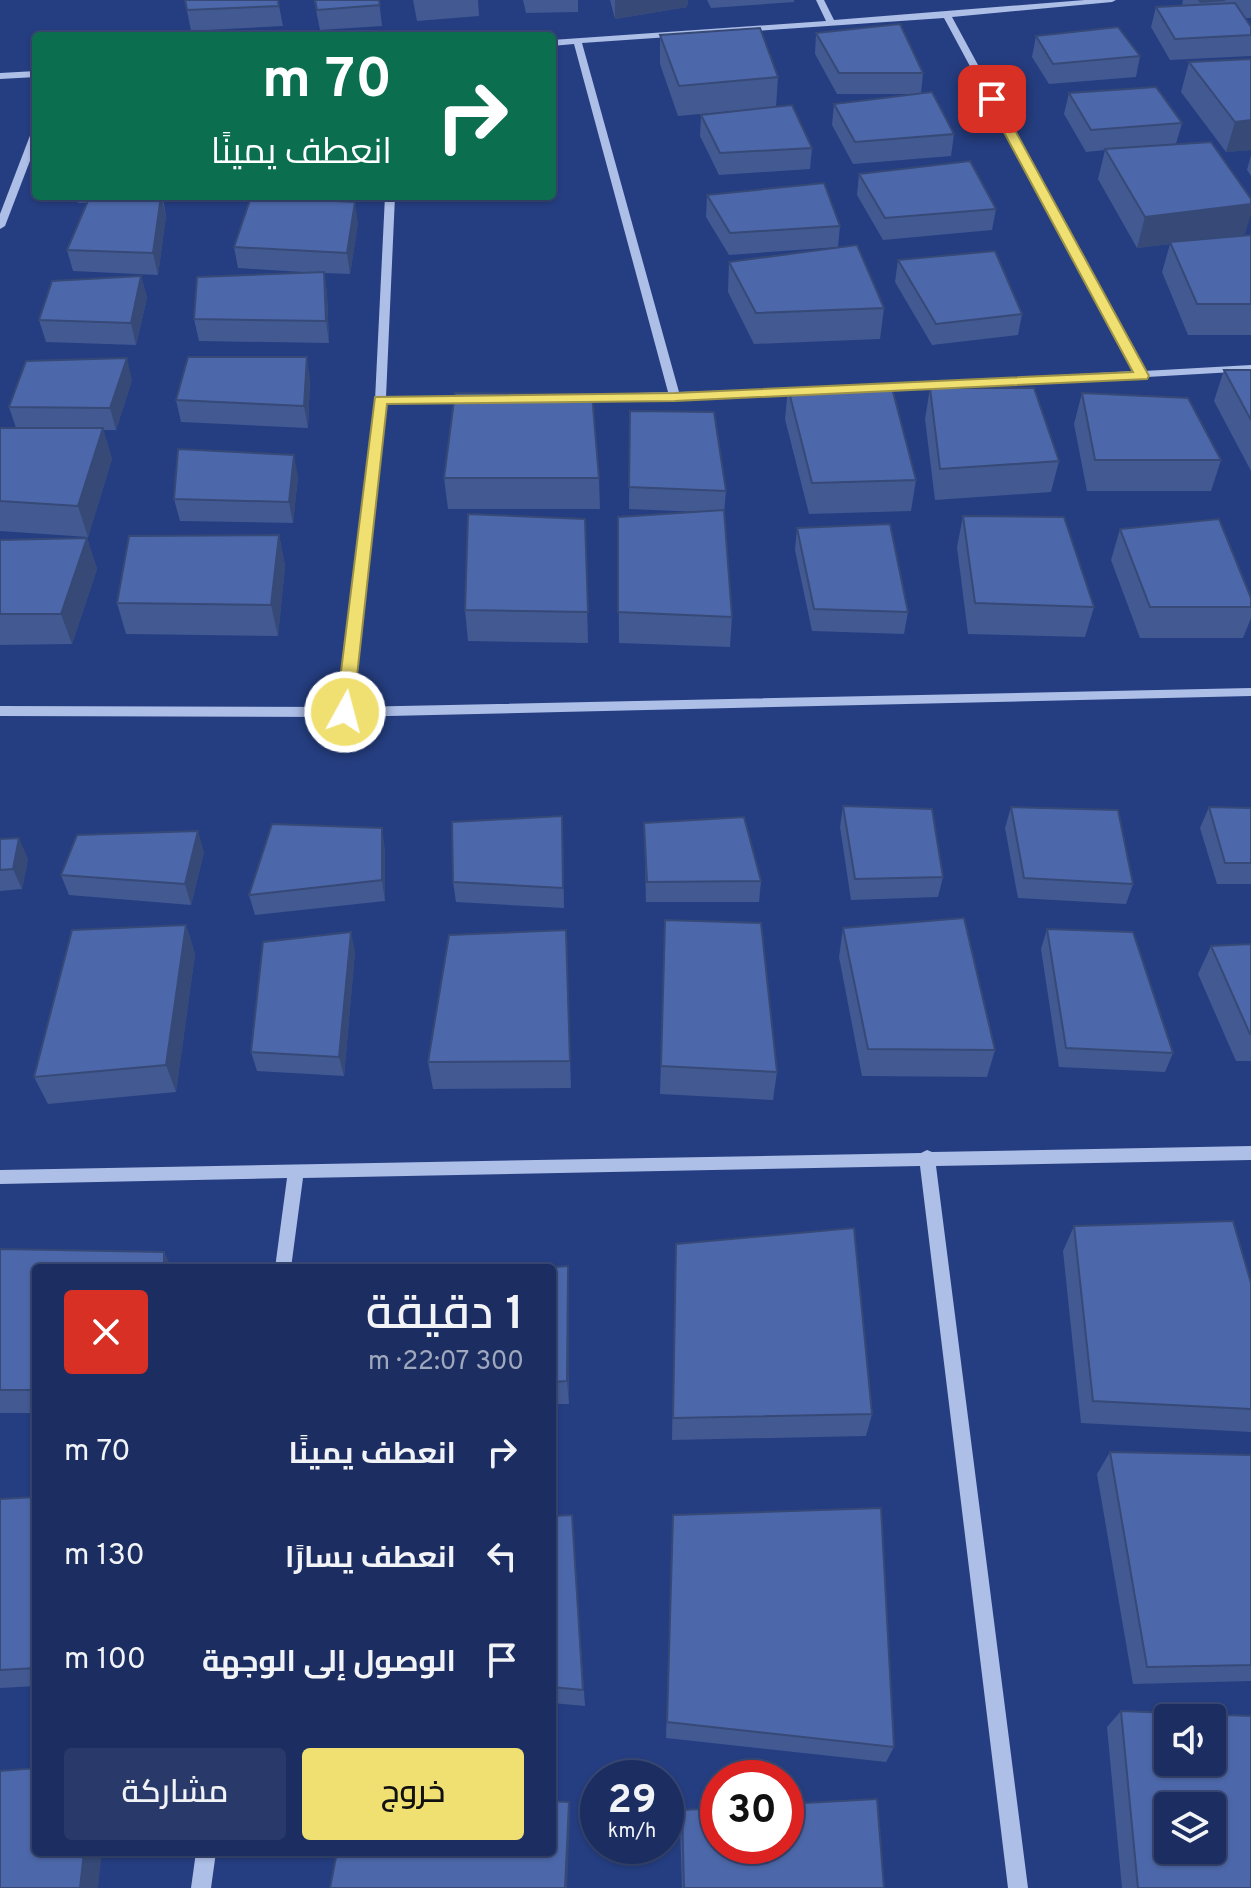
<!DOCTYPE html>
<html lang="ar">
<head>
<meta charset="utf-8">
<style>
  :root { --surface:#1c2e61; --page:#293a6a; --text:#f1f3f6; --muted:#a0a8bd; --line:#3a4a76; --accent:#f0e071 }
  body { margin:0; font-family:Overpass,Cairo,sans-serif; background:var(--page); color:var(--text); direction:rtl; height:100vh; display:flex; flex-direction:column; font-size:30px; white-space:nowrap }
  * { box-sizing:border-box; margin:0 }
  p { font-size:26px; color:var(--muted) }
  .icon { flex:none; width:44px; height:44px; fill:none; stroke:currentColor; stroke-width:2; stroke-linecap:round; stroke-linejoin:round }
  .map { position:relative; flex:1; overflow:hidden; direction:ltr }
  .side { position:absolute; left:32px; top:1264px; width:524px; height:592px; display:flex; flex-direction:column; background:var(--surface); border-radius:8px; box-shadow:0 2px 6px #0004,0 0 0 2px var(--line); direction:rtl }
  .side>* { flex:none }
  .banner { position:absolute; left:32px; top:32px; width:524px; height:168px; border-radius:8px; box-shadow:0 2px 6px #0004,0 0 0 2px var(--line); direction:rtl; background:#0b6e4f; color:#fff; overflow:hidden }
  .fabs { position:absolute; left:1154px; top:1704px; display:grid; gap:16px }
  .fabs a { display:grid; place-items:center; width:72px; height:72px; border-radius:8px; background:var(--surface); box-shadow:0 2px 6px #0004,0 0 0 2px var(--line); font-size:40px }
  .speed { position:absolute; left:580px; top:1760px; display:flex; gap:16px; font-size:40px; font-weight:700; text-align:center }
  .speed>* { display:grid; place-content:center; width:104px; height:104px; border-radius:50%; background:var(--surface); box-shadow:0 2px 6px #0004,0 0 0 2px var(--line); line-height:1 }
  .speed small { font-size:20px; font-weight:400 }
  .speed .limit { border:12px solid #d22; background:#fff; color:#111 }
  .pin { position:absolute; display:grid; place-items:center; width:68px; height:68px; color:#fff; margin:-34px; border-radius:16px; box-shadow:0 4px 12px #0006 }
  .me { position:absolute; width:88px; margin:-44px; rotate:7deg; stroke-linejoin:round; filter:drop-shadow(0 0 6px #0008) }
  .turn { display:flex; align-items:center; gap:28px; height:168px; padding:0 32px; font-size:36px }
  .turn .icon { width:104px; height:104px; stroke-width:2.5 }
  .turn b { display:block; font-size:56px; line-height:68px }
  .round { display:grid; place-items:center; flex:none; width:84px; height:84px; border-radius:8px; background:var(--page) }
  .overview { display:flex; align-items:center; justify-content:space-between; height:136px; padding:0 32px }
  h1 { font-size:48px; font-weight:600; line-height:60px }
  .primary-button { display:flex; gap:16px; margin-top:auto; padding:16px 32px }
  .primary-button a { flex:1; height:92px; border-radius:8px; background:var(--accent); color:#111; font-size:32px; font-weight:600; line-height:92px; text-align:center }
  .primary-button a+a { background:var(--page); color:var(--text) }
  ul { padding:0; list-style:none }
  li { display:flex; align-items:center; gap:24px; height:104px; padding:0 32px }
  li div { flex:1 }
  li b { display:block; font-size:30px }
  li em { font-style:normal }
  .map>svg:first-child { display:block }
</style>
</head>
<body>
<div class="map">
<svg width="1251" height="1888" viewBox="0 0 1251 1888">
  <rect width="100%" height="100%" fill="#253e81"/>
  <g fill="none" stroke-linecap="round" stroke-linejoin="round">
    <g fill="#adbee7" fill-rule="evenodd">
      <path d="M816 0H824L834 20 1085 0H1116L1112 2 952 17 1144 371 1251 365V371L1147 377 1142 379 1138 377 856 391 855 389 860 386 1134 371 944 18 582 43 679 392 804 388 809 391 804 394 680 398 675 400 671 398 569 400V396L573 395 668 392 574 44 552 46V40L826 21Z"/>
      <path d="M36 71V77L0 79V73Z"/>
      <path d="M36 130V145L5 226 0 229V214L31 133Z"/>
      <path d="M385 196H395L386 397 472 396 477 399 472 402 385 403 352 707 1251 688V696L345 717 0 716V706L339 707 375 400Z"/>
      <path d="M1251 1146V1160L936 1166 1028 1888H1008L920 1166 303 1178 291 1268H275L287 1178 0 1184V1170L921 1153 927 1150 932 1152Z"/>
      <path d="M196 1852H216L211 1888H191Z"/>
    </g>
  </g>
  <g fill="#425992">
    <path d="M185 0 279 6 283 26 191 31Z"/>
    <path d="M314 0H379L382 26 320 30Z"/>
    <path d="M413 0H478L479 16 417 21Z"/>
    <path d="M523 0H578V12L526 13Z"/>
    <path d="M610 0H688L687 7 615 19Z"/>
    <path d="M707 0H794V2L711 8Z"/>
    <path d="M1183 0H1251V18H1245L1251 27V56L1170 60 1151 27 1156 7 1182 5Z"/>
    <path d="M816 33 923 73 921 93 954 134 951 156 853 164 832 125 834 104 917 94H837L815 54Z"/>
    <path d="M660 35 778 77 776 107 812 148 810 169 719 175 700 136 701 115 755 109 678 116 660 64Z"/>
    <path d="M1036 36 1140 56 1136 77 1049 84 1032 57Z"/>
    <path d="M1251 59V150L1226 152 1181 92 1189 62Z"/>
    <path d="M1069 93 1182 123 1176 144 1245 234 1219 238 1251 235V335H1188L1162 272 1170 244 1137 248 1098 179 1105 150 1086 152 1064 114Z"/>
    <path d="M1251 155V176L1247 170Z"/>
    <path d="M859 174 996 209 992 230 883 240 857 195Z"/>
    <path d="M707 195 840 226 838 247 729 255 706 217Z"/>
    <path d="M76 196H183L163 198 166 216 158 275 73 271 67 250 87 203H78Z"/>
    <path d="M358 223 350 274 324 273 327 294 329 343 199 341 194 319 318 273 238 268 234 247Z"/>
    <path d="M898 260 1022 314 1018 335 932 345 895 282Z"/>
    <path d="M729 262 884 308 880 339 754 344 728 292Z"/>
    <path d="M141 276 147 298 136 345 46 342 39 320Z"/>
    <path d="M1224 370H1251V471L1214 401Z"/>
    <path d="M310 379 308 428 181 422 176 400Z"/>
    <path d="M132 380 116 430H103L112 459 88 537 0 531V428H16L9 407Z"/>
    <path d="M788 388 916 480 911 511 809 514 785 419Z"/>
    <path d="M930 388 1059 461 1051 492 935 500 925 419Z"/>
    <path d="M1082 393 1221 460 1211 491H1087L1074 424Z"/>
    <path d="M630 411 726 491 724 513 732 617 730 647 619 643 618 517 700 512 629 509Z"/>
    <path d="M298 476 293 523 180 521 174 499Z"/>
    <path d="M444 478H599L600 509H448Z"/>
    <path d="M963 516 1094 607 1085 637 968 634 957 547Z"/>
    <path d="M585 519 588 643 468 641 465 610Z"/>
    <path d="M797 528 908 612 904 634 812 631 795 550Z"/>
    <path d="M1120 529 1251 607V618L1243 638H1140L1111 560Z"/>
    <path d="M279 535 285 566 278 636 126 634 117 603Z"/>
    <path d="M87 538 97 569 72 644 0 645V540Z"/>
    <path d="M843 806 943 877 938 897 851 900 840 827Z"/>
    <path d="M1011 807 1133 884 1126 904 1018 898 1005 828Z"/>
    <path d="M1209 807 1251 808V884H1217L1200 828Z"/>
    <path d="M644 823 761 881 759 902H646Z"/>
    <path d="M563 837 564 908 456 902 453 882Z"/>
    <path d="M0 839 28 859 22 889 0 891Z"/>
    <path d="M385 849V901L255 915 249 895Z"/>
    <path d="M204 852 191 905 69 895 61 875Z"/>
    <path d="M665 920 777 1072 773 1100 660 1094Z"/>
    <path d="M186 925 195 954 176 1092 48 1104 34 1077Z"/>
    <path d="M843 928 995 1050 987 1077 862 1076 839 957Z"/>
    <path d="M1047 929 1173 1053 1165 1072 1059 1067 1041 949Z"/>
    <path d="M566 930 571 1088 433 1089 428 1062Z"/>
    <path d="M1251 944V1061H1236L1198 974 1211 946Z"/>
    <path d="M355 952 344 1076 257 1071 251 1052Z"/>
    <path d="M1074 1226 1251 1283V1432L1081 1423 1063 1251Z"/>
    <path d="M676 1244 872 1414 866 1436 672 1440Z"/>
    <path d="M0 1249 36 1268V1413H0Z"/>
    <path d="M552 1268 569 1291V1404H552Z"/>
    <path d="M1110 1452 1251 1455V1681L1133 1684 1097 1474Z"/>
    <path d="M36 1497V1686L0 1688V1499Z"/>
    <path d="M572 1515 585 1706 552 1703V1516Z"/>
    <path d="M673 1515 894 1747 886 1762 666 1738Z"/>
    <path d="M1121 1711 1251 1888H1122L1107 1727Z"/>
    <path d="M682 1810 884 1888H682L680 1823Z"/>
  </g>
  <g fill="#364977">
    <path d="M615 0H688L687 7 615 19Z"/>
    <path d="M1251 120V150L1226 152 1235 122Z"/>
    <path d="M161 196 166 216 158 275 153 253Z"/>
    <path d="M355 202 358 223 350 274 347 253Z"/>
    <path d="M1251 204V214L1245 234 1171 244 1170 242V244L1137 248 1145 217Z"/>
    <path d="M324 272 327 294 329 343 326 321Z"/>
    <path d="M141 276 147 298 136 345 131 323Z"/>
    <path d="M307 357 310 379 308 428 304 406Z"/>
    <path d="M127 358 132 380 116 430 110 408Z"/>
    <path d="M103 428 112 459 88 537 78 506Z"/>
    <path d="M294 455 298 476 293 523 289 502Z"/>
    <path d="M279 535 285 566 278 636 271 605Z"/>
    <path d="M87 538 97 569 72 644 61 614Z"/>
    <path d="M382 828 385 849V901L382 880Z"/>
    <path d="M198 831 204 852 191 905 185 884Z"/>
    <path d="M19 838 28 859 22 889 13 869Z"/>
    <path d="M186 925 195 954 176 1092 166 1065Z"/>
    <path d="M351 932 355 952 344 1076 339 1057Z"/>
    <path d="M164 1252 172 1268H164Z"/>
    <path d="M568 1266 569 1291V1404L567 1381Z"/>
    <path d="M569 1802 570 1816 567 1888H565Z"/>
    <path d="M84 1852H102L98 1888H80Z"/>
  </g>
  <g fill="#4d68aa" stroke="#364977" stroke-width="2" fill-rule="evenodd">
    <path d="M185 0H278L279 6 187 10Z"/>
    <path d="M315 0H379L380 5 317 10Z"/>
    <path d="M1199 0H1225L1201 2Z"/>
    <path d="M1235 3 1251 27V35L1175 39 1156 7Z"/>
    <path d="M900 24 923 73H839L816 33Z"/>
    <path d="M1118 27 1140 56 1053 64 1036 36Z"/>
    <path d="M760 28 778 77 679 86 660 35Z"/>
    <path d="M1251 59V120L1235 122 1189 62Z"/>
    <path d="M1156 87 1182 123 1091 130 1069 93Z"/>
    <path d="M932 92 954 134 855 142 834 104Z"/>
    <path d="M792 105 812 148 720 153 701 115Z"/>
    <path d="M1211 142 1251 199V204L1145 217 1105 149Z"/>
    <path d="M970 161 996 209 885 218 859 174Z"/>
    <path d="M824 183 840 226 730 233 707 195Z"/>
    <path d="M90 196H161L153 253 67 250Z"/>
    <path d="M251 197 355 202 347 253 234 247Z"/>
    <path d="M1251 235V304H1197L1170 242Z"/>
    <path d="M857 245 884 308 756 313 729 262Z"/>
    <path d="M995 251 1022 314 936 324 898 260Z"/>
    <path d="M324 272 326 321 194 319 197 277Z"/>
    <path d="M141 276 131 323 39 320 52 281Z"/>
    <path d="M188 357H307L304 406 176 400Z"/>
    <path d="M127 358 110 408 9 407 26 361Z"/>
    <path d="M1224 370H1251V420Z"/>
    <path d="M788 388H892L916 480 812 483Z"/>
    <path d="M930 388H1034L1059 461 940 469Z"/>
    <path d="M455 393 592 394 599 478H444Z"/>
    <path d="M1082 393 1188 398 1221 460H1095Z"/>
    <path d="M630 411 714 412 726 491 629 487Z"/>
    <path d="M0 428H103L78 506 0 501Z"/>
    <path d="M178 449 294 455 289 502 174 499Z"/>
    <path d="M724 510 732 617 618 612V517Z"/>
    <path d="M468 514 585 519 588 612 465 610Z"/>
    <path d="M963 516 1064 517 1094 607 975 603Z"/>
    <path d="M1219 519 1251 598V607H1150L1120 529Z"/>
    <path d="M890 524 908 612 814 609 797 528Z"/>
    <path d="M279 535 271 605 117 603 129 536Z"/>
    <path d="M87 538 61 614H0V540Z"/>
    <path d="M843 806 932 809 943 877 855 879Z"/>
    <path d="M1011 807 1118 810 1133 884 1024 878Z"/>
    <path d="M1209 807 1251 808V863H1225Z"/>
    <path d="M562 816 563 888 453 882 452 822Z"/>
    <path d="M744 817 761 881 647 882 644 823Z"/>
    <path d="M272 824 382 828V880L249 895Z"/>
    <path d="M198 831 185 884 61 875 77 835Z"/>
    <path d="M19 838 13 869 0 870V839Z"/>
    <path d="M964 918 995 1050 868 1049 843 928Z"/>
    <path d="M665 920 761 923 777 1072 661 1066Z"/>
    <path d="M186 925 166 1065 34 1077 72 930Z"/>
    <path d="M1047 929 1133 932 1173 1053 1066 1048Z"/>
    <path d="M566 930 570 1061 428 1062 449 935Z"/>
    <path d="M351 932 339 1057 251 1052 263 942Z"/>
    <path d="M1251 944V1034H1250L1211 946Z"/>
    <path d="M1233 1221 1251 1283V1409L1093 1401 1074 1226Z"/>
    <path d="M854 1228 872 1414 673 1418 676 1244Z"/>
    <path d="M0 1249 164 1252V1268H36V1390H0Z"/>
    <path d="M568 1266 567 1381 552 1382V1268H542Z"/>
    <path d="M1110 1452 1251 1455V1665L1147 1667Z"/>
    <path d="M36 1497V1668L0 1670V1499Z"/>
    <path d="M881 1508 894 1747 667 1722 673 1515Z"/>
    <path d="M572 1515 583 1690 552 1687V1516Z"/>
    <path d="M1121 1711 1251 1716V1888H1138ZM1168 1718H1212V1762H1168ZM1168 1806H1212V1850H1168Z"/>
    <path d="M36 1768V1852H84L80 1888H0V1771Z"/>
    <path d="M877 1799 884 1888H684L682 1810 718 1808V1846H786V1804Z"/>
    <path d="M552 1801 569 1802 565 1888H330L337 1852H552Z"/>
  </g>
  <path fill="#f0e071" stroke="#9c9249" stroke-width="2" d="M992 95 998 99 1149 376 1147 379 675 401 387 404 353 712 350 716H339L336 712 375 397 675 393 1133 372 986 99Z"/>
</svg>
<div class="fabs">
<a><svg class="icon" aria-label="sound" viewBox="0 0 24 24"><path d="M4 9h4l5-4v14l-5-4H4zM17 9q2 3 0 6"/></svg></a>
<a><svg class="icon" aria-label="layers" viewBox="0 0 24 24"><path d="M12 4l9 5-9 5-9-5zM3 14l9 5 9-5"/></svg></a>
</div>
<div class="speed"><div>29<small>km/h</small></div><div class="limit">30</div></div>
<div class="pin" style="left:992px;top:99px;background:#d93025"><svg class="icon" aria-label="arrive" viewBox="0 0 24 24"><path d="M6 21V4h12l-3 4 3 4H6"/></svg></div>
<svg class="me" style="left:345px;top:712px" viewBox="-20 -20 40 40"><circle r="17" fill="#f0e071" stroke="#fff" stroke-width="3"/><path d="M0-11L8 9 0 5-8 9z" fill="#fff"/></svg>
<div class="banner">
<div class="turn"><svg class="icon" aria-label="right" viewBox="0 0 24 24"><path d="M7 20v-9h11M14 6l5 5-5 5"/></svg><div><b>70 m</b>انعطف يمينًا</div></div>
</div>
<section class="side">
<div class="overview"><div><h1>1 دقيقة</h1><p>300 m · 22:07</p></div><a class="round" style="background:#d93025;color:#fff"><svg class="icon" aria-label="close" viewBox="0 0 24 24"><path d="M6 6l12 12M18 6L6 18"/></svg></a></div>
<ul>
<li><svg class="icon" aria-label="right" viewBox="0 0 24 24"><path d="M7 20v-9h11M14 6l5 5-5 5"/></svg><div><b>انعطف يمينًا</b></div><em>70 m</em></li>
<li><svg class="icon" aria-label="left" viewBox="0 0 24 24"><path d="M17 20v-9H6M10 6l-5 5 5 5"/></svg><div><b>انعطف يسارًا</b></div><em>130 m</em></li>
<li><svg class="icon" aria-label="arrive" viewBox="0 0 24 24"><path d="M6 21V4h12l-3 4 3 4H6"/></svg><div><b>الوصول إلى الوجهة</b></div><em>100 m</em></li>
</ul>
<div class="primary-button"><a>خروج</a><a>مشاركة</a></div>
</section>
</div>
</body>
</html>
